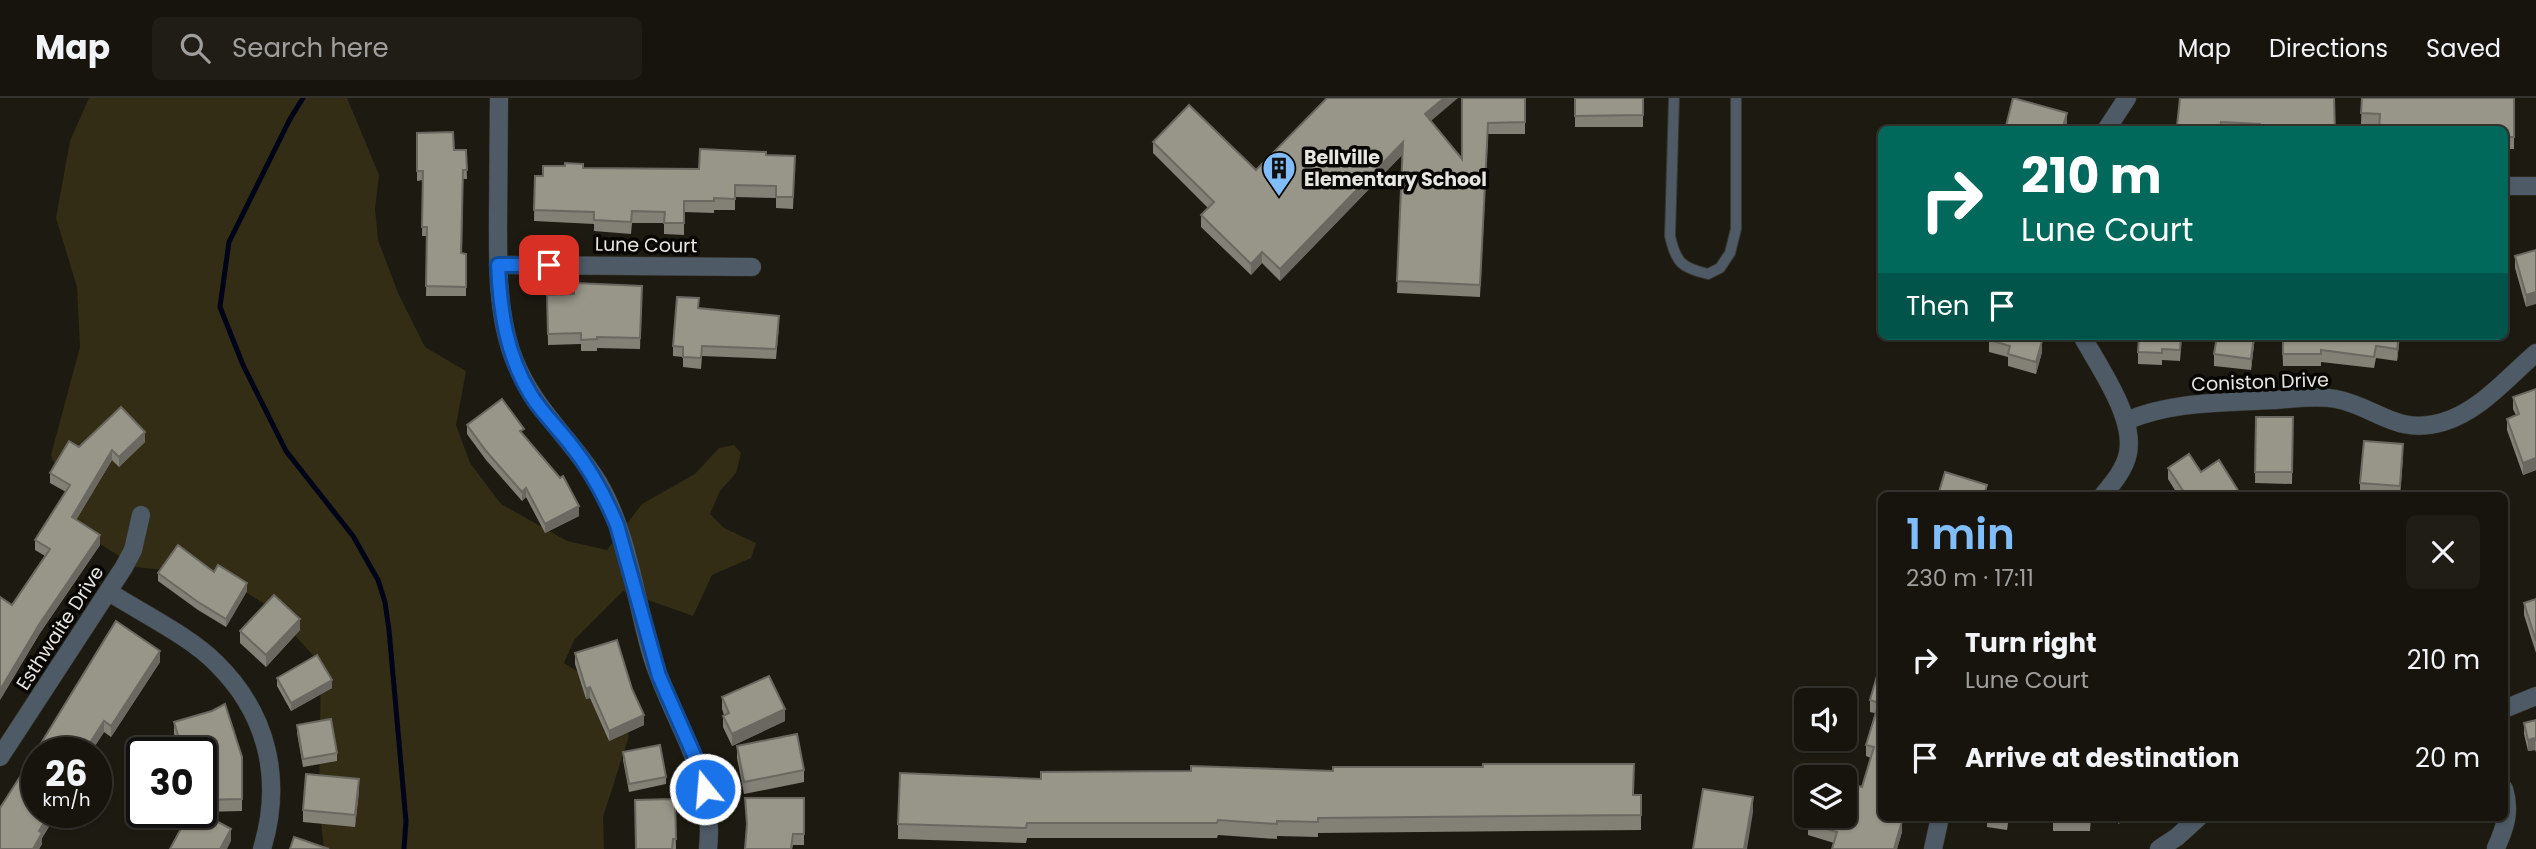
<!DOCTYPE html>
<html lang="en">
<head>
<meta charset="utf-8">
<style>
  :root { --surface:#16140d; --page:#1f1d16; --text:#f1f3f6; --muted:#9e9e9d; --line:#35332e; --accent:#80bdfa }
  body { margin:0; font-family:Poppins,sans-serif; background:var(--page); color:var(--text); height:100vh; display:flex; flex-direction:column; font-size:26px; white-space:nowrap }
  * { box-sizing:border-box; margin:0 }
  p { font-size:23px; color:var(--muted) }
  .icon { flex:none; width:38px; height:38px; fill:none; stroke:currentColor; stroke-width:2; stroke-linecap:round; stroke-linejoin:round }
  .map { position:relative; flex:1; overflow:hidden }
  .sheet { position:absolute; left:1878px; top:394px; width:630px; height:329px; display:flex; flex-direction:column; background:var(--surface); border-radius:10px; box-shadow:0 2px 5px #0004,0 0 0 2px var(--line) }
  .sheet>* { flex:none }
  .hud { position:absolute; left:1878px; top:28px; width:630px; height:214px; border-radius:10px; box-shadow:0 2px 5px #0004,0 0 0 2px var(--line); background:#00695c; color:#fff; overflow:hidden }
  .fabs { position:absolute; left:1794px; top:590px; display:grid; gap:14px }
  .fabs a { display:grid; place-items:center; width:63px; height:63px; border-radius:10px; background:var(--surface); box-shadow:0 2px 5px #0004,0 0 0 2px var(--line); font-size:35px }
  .speed { position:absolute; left:21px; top:639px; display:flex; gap:14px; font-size:35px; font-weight:700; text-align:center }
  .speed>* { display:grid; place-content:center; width:91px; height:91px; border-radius:50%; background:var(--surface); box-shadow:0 2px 5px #0004,0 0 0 2px var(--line); line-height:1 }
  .speed small { font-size:18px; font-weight:400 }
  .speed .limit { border:4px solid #111; border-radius:10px; background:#fff; color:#111 }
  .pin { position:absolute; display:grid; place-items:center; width:60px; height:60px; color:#fff; margin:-30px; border-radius:14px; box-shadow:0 4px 10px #0006 }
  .me { position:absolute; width:77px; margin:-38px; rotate:343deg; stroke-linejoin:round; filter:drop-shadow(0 0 5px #0008) }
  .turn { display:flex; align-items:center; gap:24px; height:147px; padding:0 28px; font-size:32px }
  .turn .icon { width:91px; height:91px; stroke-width:2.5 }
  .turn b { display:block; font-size:49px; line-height:60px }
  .then { display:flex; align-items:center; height:66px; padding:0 28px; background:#0003; gap:14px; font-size:26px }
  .round { display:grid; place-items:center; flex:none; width:74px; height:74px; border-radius:10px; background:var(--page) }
  .headline { display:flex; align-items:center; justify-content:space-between; height:119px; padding:0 28px }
  h1 { font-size:42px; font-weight:600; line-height:52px; color:var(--accent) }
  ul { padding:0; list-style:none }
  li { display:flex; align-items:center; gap:21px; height:98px; padding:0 28px }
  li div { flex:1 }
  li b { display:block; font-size:26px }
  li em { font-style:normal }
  header { display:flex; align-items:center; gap:42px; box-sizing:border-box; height:98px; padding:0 35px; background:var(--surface); border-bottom:2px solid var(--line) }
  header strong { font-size:33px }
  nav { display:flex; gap:38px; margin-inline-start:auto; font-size:24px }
  .search { width:490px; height:63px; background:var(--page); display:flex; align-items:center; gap:18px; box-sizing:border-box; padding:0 24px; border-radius:10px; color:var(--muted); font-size:26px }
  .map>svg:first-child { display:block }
</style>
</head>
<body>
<header>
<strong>Map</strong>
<div class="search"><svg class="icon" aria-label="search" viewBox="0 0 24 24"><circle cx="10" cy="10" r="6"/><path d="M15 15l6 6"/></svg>Search here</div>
<nav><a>Map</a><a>Directions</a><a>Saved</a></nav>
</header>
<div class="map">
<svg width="2536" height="751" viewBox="0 0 2536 751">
  <rect width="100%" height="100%" fill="#1d1b11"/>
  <path fill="#322d14" d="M89 0H347L379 77 375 111 378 142 398 195 425 249 466 273 456 327 470 365 501 406 567 443 607 452 642 406 695 376 719 350 734 347 741 355 736 375 720 393 710 416 724 430 756 445 751 460 712 477 693 518 623 493 574 542 564 565 611 595 629 638 603 719 604 751H324L319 704 321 566 268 508 220 478 136 469 82 434 51 357 80 249 77 189 56 120 70 43Z"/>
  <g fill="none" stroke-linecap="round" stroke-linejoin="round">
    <path stroke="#000418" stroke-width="5" d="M303 0 290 21 229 144 220 209 243 267 286 353 353 438 378 482 385 504 389 532 406 723 404 751"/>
    <defs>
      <path id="service" d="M1674 0 1670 138C1676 165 1682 170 1708 176L1720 170 1730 155 1736 131V0"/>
      <g id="minor">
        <path d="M499 0C499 41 498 81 498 122 498 166 497 210 511 253 530 309 568 336 598 384 628 435 635 499 651 555 672 626 716 672 708 751"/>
        <path d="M2106 32 2127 0"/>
        <path d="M2504 88H2536"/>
        <path d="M498 167 752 169"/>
        <path d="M2082 238C2099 269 2135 319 2128 355 2125 371 2113 385 2103 397"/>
        <path d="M2126 323C2173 303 2223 305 2273 302 2293 301 2316 297 2336 301 2377 309 2396 338 2443 324 2480 313 2507 280 2536 255"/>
        <path d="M109 494C140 514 191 539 216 565 268 616 283 682 262 751"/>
        <path d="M2504 611 2536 598"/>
        <path d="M0 659 124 469 133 452 141 417"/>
        <path d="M2496 750C2505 730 2511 713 2504 691"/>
        <path d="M1933 751 1940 719"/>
        <path d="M2159 751 2177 739 2199 719"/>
      </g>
    </defs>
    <use href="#service" stroke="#39372e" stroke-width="12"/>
    <use href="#minor" stroke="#39372e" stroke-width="19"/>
    <use href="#service" stroke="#4e5a66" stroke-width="10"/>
    <use href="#minor" stroke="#4e5a66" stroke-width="18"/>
  </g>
  <g fill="#838076">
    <path d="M1462 0H1525V36H1488L1480 199 1397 195 1403 56 1280 183 1262 165 1251 177 1201 129V117L1208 110 1153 55V44L1256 72 1430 23 1462 61Z"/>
    <rect x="1575" y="0" width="68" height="29"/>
    <path d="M2180 0 2335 32H2177Z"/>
    <path d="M2362 0H2514V51H2504V32L2361 26Z"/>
    <path d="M417 35 454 52H466L467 81H463L462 155 466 156V198H426L427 138H422L423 82 417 83Z"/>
    <path d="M766 57 795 58 793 111 776 110V100L735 99V112H714V115L684 114V137L664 136V125H632L631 136 594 133V126L534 123 535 78H543L583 70 699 71Z"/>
    <path d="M2536 152 2526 209 2515 170V158Z"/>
    <path d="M642 188 640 251 597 250V253H581V246L548 247 547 197 574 196Z"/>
    <path d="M699 211 779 228 776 261 702 258 701 271 683 269V259L673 258V248Z"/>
    <path d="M2182 238 2180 263 2162 262V267L2138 266V254Z"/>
    <path d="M2255 238 2251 272 2214 268V256Z"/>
    <path d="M2282 238H2400L2397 263 2376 260 2374 270 2321 264V268H2283Z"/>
    <path d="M1989 242H2037L2042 254 2036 276 2008 268V259L1989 254Z"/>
    <path d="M2536 291V372L2523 377 2507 332V321L2516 317 2513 311V299Z"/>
    <path d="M2256 319H2293L2292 386 2255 385Z"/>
    <path d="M467 327 524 338 579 418 545 435 526 399 522 403 486 362 467 336Z"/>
    <path d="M145 344 119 369 112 362 76 422 100 447 40 535 0 602V499L12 507 45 458 35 452V442L66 394 50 385V375L79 349Z"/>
    <path d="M2403 358 2400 397 2360 396V385Z"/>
    <path d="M2168 370 2201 374 2239 397H2178L2168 381Z"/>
    <path d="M214 474 247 493 226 529 198 512 158 483V475Z"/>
    <path d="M2536 501V555L2524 517V505Z"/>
    <path d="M116 523 160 553V564L111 639 104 634 91 654H37V714H58L42 740V746L39 751H0V710L32 660Z"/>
    <path d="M300 532 266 569 240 545V533Z"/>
    <path d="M575 555 644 627 609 643 590 600 586 601 575 566Z"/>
    <path d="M1881 564V717L1902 734 1897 751H1832L1834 745 1808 737V726L1844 718 1862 689 1871 660 1866 658V647L1875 615 1870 614V602Z"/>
    <path d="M277 580 332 590 291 613 277 588Z"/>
    <path d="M722 599 785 623 732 648 723 629V618L724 617 722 611Z"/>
    <path d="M2536 622V654L2535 652 2528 653 2524 636V625Z"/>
    <path d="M174 624 242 659V713L201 714V654H172V644L176 642 174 636Z"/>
    <path d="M297 627 337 655V663L303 669 297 635Z"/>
    <path d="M737 648 804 672V684L744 696 737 660Z"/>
    <path d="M623 654 666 679V686L629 694 623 662Z"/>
    <path d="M1041 681 1641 697V732L1318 735V739L1277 738V741L1218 737 1217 740H1027L1026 745 898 741V726Z"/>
    <path d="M359 693 355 729 303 724V712Z"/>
    <path d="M745 700H804V747H793L792 751H745L747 731Z"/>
    <path d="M675 701 676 751H636Z"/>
    <path d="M1987 719H2009L2007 732 1987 729Z"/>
    <path d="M2050 719H2091L2090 733H2053V720Z"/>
  </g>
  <g fill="#6a6860">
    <path d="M1444 0H1458L1425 28V16Z"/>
    <path d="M2067 15V26L2065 32H2062Z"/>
    <path d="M1403 44V56L1280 183V171Z"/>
    <path d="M1262 154V165L1251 177V166Z"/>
    <path d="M2536 194V206L2526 209V197Z"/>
    <path d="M2254 238H2255L2251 272V261Z"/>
    <path d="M2399 238H2400L2397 263V251Z"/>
    <path d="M2042 243V254L2036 276V264Z"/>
    <path d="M145 334V344L119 369V359Z"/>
    <path d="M2403 346V358L2400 397V388Z"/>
    <path d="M112 352V362L72 429V419Z"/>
    <path d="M2536 360V372L2523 377V365Z"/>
    <path d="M526 390V399L522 403V394Z"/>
    <path d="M579 408V418L545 435V426Z"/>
    <path d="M100 437V447L40 535 0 602V592L40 525Z"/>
    <path d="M247 485V493L226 529V521Z"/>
    <path d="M300 521V532L266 569V557Z"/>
    <path d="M160 553V564L111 639V628Z"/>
    <path d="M332 582V590L291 613V605Z"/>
    <path d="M590 589V600L586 601V591Z"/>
    <path d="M785 611V623L732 648V636Z"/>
    <path d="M644 617V627L609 643V633Z"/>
    <path d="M104 623V634L91 654H84Z"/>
    <path d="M2535 640V652L2528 653V642Z"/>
    <path d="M359 681V693L355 729V717Z"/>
    <path d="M1753 699V714L1747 751H1744Z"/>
    <path d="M51 714H58L42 740V746L39 751H33L39 733Z"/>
    <path d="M2118 719H2137L2118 726Z"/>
    <path d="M1902 723V734L1897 751H1894Z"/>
    <path d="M231 731V743L227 751H220Z"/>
  </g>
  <g fill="#989589" stroke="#6a6860" stroke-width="2">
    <path d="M1327 0H1444L1425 16 1462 61V0H1525V24L1488 25 1480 187 1397 183 1403 44 1280 171 1262 154 1251 166 1201 117 1214 104 1153 44 1189 7 1256 72Z"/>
    <path d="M1575 0H1643V17L1575 18Z"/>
    <path d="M2013 0 2067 15 2062 32H2005Z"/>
    <path d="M2180 0H2334L2335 32H2260V26L2221 24 2220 30 2177 28Z"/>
    <path d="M2362 0H2514V39H2504V32H2379L2380 16 2361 15Z"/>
    <path d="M453 34 454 52H466L467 72H463L461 155 466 156V189L426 188 427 129H422L423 73H417V35Z"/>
    <path d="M700 51 766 54V57L795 58 793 99H776V88L735 87V101L714 100V103H684V125H664L665 114 632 113 631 124 594 122V114L534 112 535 78H543V68H565V65L583 66V70L699 71Z"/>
    <path d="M2536 152V194L2526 197 2515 158Z"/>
    <path d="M574 185 642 188 640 240 597 239V241L581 242V235L548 236 547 197 574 196Z"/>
    <path d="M677 199 699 200 698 210 779 218 776 251 702 248 701 260 683 259V249L673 248Z"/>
    <path d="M1990 238H2034V241L2042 243 2036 264 2008 256 2010 248 1989 242Z"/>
    <path d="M2139 238H2181L2180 252 2162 251V255L2138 254Z"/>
    <path d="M2217 238H2254L2251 261 2214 256Z"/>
    <path d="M2283 238H2399L2397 251 2376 248 2374 259 2321 252V256H2283Z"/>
    <path d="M2536 291V360L2523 365 2507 321 2519 316 2513 299Z"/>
    <path d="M502 301 524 331 520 333 560 380 563 378 579 408 545 426 526 390 522 394 486 353 467 327Z"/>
    <path d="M121 309 145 334 119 359 112 352 72 419 100 437 40 525 0 592V499L12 507 50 451 35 442 70 387 50 375 69 343 79 349Z"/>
    <path d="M2256 319H2293L2292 374H2255Z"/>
    <path d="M2364 343 2403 346 2400 388 2360 385Z"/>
    <path d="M2189 356 2201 374 2219 362 2239 394 2234 397H2186L2168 370Z"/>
    <path d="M1945 374 1987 387 1984 397H1938Z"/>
    <path d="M178 447 214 474 218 467 247 485 226 521 198 504 158 475Z"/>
    <path d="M274 497 300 521 266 557 240 533Z"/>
    <path d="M2536 501V543L2524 505Z"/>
    <path d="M116 523 160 553 111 628 104 623 84 654H37V714H51L39 733 42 735 33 751H0V710L32 660Z"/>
    <path d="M617 542 632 591 644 617 609 633 590 589 586 591 575 555Z"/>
    <path d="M317 557 332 582 291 605 277 580Z"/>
    <path d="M1881 564V703L1878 716 1881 717V719H1890L1902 723 1894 751H1832L1837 734 1808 726 1810 718H1844V695L1847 685 1862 689 1874 649 1866 647 1879 605 1870 602Z"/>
    <path d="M769 578 785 611 732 636 723 618 729 615 722 599Z"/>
    <path d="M225 606 242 659V701L201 702V654H175L172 644 179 641 174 624 212 613Z"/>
    <path d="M331 621 337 655 303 661 297 627Z"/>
    <path d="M2536 622V643L2535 640 2528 642 2524 625Z"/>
    <path d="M797 636 804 672 744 684 737 648Z"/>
    <path d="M660 647 666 679 629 686 623 654Z"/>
    <path d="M1483 666H1634L1633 697H1641V717L1318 720V724L1277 723V726L1218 722 1217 725H1027L1026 730 898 726 900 675 1041 681V674L1191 673V668L1333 673V669H1483Z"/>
    <path d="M306 676 359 681 355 717 303 712Z"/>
    <path d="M1703 691 1753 699 1744 751H1693Z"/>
    <path d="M745 700H804V736H793L791 751H745L747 726Z"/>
    <path d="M675 701 676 741H673L672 751H636L635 702Z"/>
    <path d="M190 714H200L231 731 220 751H170Z"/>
    <path d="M2053 719H2090V722L2053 721Z"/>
    <path d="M294 739 329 751H290Z"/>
  </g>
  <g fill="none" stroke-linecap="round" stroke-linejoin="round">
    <defs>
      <path id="route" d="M549 167H498C500 212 506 257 531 297 542 315 558 330 571 347 591 372 605 398 617 427L659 578 697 664 705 691"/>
    </defs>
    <use href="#route" stroke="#114b97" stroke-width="18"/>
    <use href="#route" stroke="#1a73e8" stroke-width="12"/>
  </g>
  <defs>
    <symbol id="building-pin" viewBox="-11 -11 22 30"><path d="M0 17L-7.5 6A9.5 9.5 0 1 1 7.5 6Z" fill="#80bdfa" stroke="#070603"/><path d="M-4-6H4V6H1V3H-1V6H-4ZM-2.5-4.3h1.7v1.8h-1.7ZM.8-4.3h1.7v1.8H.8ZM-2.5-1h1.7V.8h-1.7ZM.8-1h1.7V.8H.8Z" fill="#111"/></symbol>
  </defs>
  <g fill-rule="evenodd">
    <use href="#building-pin" x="1260" y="51" width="38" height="52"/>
  </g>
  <g text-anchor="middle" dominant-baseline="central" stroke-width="7" stroke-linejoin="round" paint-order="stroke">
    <g font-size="19" font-weight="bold" fill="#e8e6e0" stroke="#070603" text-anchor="start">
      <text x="1304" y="59">Bellville<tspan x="1304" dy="22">Elementary School</tspan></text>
    </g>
    <g font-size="19" fill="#e8e6e0" stroke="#070603">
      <text transform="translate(646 147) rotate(1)">Lune Court</text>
      <text transform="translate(2260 284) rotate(-2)">Coniston Drive</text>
      <text transform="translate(60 530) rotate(-57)">Esthwaite Drive</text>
    </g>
  </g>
</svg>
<div class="fabs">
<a><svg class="icon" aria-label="sound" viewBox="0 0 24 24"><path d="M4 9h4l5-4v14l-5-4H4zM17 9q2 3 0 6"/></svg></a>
<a><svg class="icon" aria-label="layers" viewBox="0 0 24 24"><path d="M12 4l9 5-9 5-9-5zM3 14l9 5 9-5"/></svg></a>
</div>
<div class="speed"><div>26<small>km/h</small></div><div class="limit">30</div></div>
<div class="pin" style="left:549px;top:167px;background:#d93025"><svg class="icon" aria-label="arrive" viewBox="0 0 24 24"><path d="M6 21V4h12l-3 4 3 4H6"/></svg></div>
<svg class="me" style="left:705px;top:691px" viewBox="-20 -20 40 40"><circle r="17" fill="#1a73e8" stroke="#fff" stroke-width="3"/><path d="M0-11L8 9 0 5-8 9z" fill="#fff"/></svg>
<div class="hud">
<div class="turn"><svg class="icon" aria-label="right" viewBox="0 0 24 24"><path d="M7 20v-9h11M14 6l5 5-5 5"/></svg><div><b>210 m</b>Lune Court</div></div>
<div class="then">Then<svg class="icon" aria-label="arrive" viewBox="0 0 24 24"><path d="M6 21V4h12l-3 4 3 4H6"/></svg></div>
</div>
<section class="sheet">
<div class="headline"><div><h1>1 min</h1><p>230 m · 17:11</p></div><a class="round"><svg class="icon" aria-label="close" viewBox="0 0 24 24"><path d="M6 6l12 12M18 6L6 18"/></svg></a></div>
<ul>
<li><svg class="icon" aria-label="right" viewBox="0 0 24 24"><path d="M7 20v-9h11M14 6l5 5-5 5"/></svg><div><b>Turn right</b><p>Lune Court</p></div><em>210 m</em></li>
<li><svg class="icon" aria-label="arrive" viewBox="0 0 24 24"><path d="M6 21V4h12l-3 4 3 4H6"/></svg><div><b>Arrive at destination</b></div><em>20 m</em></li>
</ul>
</section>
</div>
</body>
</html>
